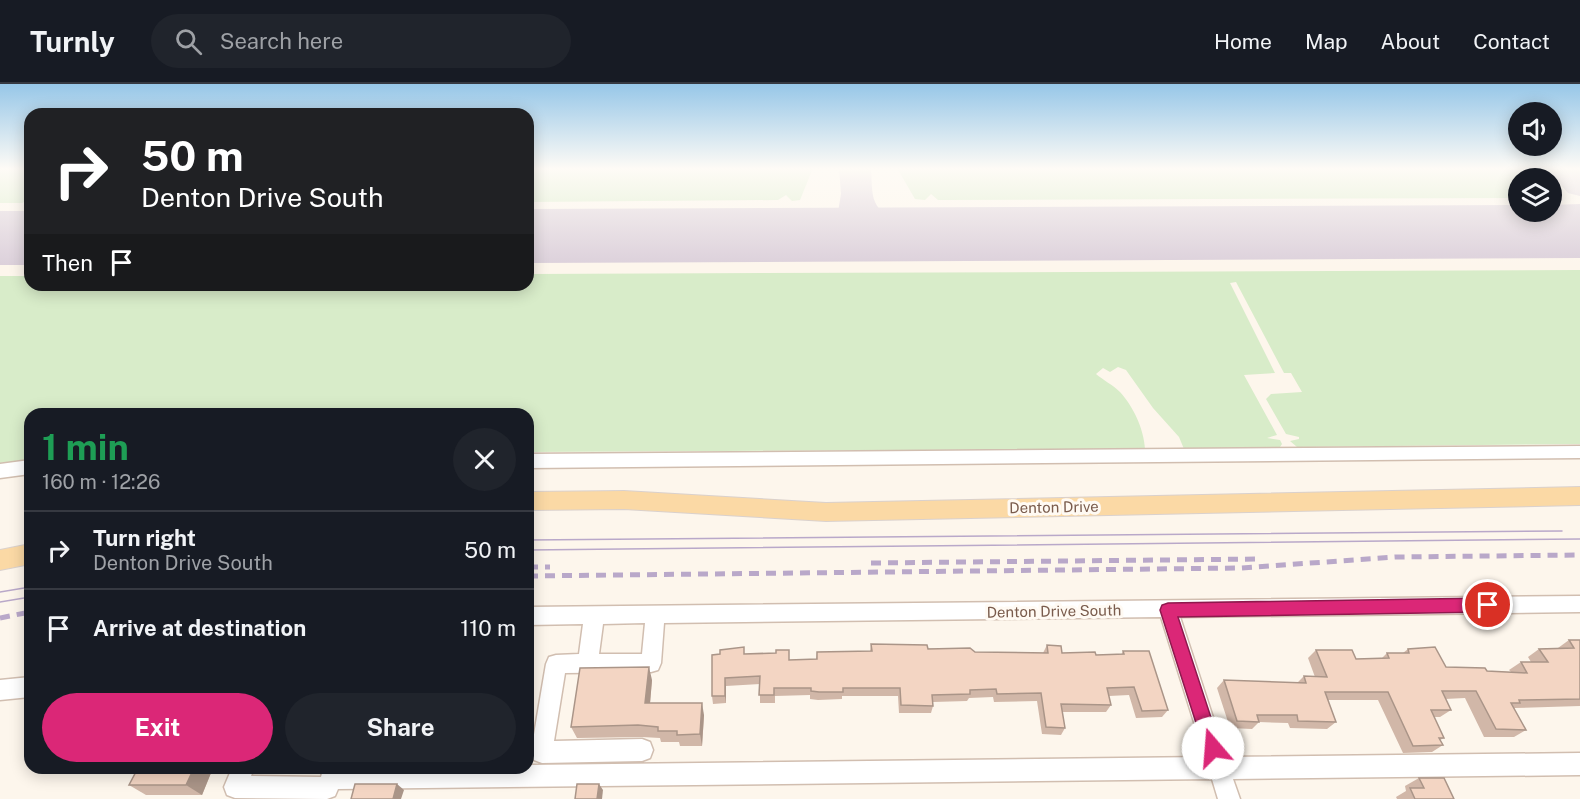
<!DOCTYPE html>
<html lang="en">
<head>
<meta charset="utf-8">
<style>
  :root { --surface:#171b24; --page:#20242c; --text:#f1f3f6; --muted:#9ea1a6; --line:#363941; --accent:#db2777 }
  body { margin:0; font-family:"Public Sans",sans-serif; background:var(--page); color:var(--text); height:100vh; display:flex; flex-direction:column; font-size:22px; white-space:nowrap }
  * { box-sizing:border-box; margin:0 }
  p { font-size:20px; color:var(--muted) }
  .icon { flex:none; width:33px; height:33px; fill:none; stroke:currentColor; stroke-width:2; stroke-linecap:round; stroke-linejoin:round }
  .map { position:relative; flex:1; overflow:hidden }
  .side { position:absolute; left:24px; top:324px; width:510px; height:366px; display:flex; flex-direction:column; background:var(--surface); border-radius:18px; box-shadow:0 3px 15px #0003 }
  .side>* { flex:none }
  .guide { position:absolute; left:24px; top:24px; width:510px; height:183px; border-radius:18px; box-shadow:0 3px 15px #0003; background:#202124; color:#fff; overflow:hidden }
  .fabs { position:absolute; left:1508px; top:18px; display:grid; gap:12px }
  .fabs a { display:grid; place-items:center; width:54px; height:54px; border-radius:50%; background:var(--surface); box-shadow:0 3px 15px #0003; font-size:30px }
  .pin { position:absolute; display:grid; place-items:center; width:51px; height:51px; color:#fff; margin:-26px; border:3px solid #fff; border-radius:50%; box-shadow:0 2px 6px #0007 }
  .me { position:absolute; width:66px; margin:-33px; rotate:342deg; stroke-linejoin:round; filter:drop-shadow(0 0 4px #0008) }
  .turn { display:flex; align-items:center; gap:21px; height:126px; padding:0 18px; font-size:27px }
  .turn .icon { width:78px; height:78px; stroke-width:2.5 }
  .turn b { display:block; font-size:42px; line-height:51px }
  .then { display:flex; align-items:center; height:57px; padding:0 18px; background:#0003; gap:12px; font-size:22px }
  .round { display:grid; place-items:center; flex:none; width:63px; height:63px; border-radius:32px; background:var(--page) }
  .summary { display:flex; align-items:center; justify-content:space-between; height:102px; padding:0 18px }
  h1 { font-size:36px; font-weight:700; line-height:45px; color:#1e9e55 }
  .action { display:flex; gap:12px; margin-top:auto; padding:12px 18px }
  .action a { flex:1; height:69px; border-radius:36px; background:var(--accent); color:#fff; font-size:24px; font-weight:700; line-height:69px; text-align:center }
  .action a+a { background:var(--page); color:var(--text) }
  ul { padding:0; list-style:none }
  li { display:flex; align-items:center; gap:18px; height:78px; padding:0 18px; border-top:2px solid var(--line) }
  li div { flex:1 }
  li b { display:block; font-size:22px }
  li em { font-style:normal }
  header { display:flex; align-items:center; gap:36px; box-sizing:border-box; height:84px; padding:0 30px; background:var(--surface); border-bottom:2px solid var(--line) }
  header strong { font-size:28px }
  nav { display:flex; gap:33px; margin-inline-start:auto; font-size:21px }
  .search { width:420px; height:54px; background:var(--page); display:flex; align-items:center; gap:15px; box-sizing:border-box; padding:0 21px; border-radius:33px; color:var(--muted); font-size:22px }
  .map>svg:first-child { display:block }
</style>
</head>
<body>
<header>
<strong>Turnly</strong>
<div class="search"><svg class="icon" aria-label="search" viewBox="0 0 24 24"><circle cx="10" cy="10" r="6"/><path d="M15 15l6 6"/></svg>Search here</div>
<nav><a>Home</a><a>Map</a><a>About</a><a>Contact</a></nav>
</header>
<div class="map">
<svg width="1580" height="715" viewBox="0 0 1580 715">
  <rect width="100%" height="100%" fill="#fdf6ec"/>
  <g fill="#d8ecc9">
    <path d="M0 84H30V115L22 119H0Z"/>
    <path d="M528 84H813L800 116 792 117 786 111 778 116 528 118Z"/>
    <path d="M897 84H1519L1524 94H1518V110L1513 108 1512 114 938 116 931 110 925 116 915 115Z"/>
    <path d="M1580 186V360L1297 363 1290 357 1299 355V353L1286 350 1266 315 1271 310 1302 308 1291 289H1284L1236 198 1230 199 1275 289 1244 291 1277 351 1267 354 1280 356 1282 360 1280 363 1184 365 1179 353 1153 324 1126 286 1118 283 1110 288 1103 284 1096 290C1103 296 1113 301 1120 308 1133 322 1144 345 1145 365L528 368V330H30V376L0 379V192H30V201H528V190Z"/>
  </g>
  <g fill="none" stroke-linecap="round" stroke-linejoin="round">
    <g fill="#dbcfda" fill-rule="evenodd">
      <path d="M839 84H871C872 95 871 109 875 118 883 137 910 138 926 142L931 150 926 158C905 163 879 156 860 144 845 156 823 162 805 158L800 150C808 138 826 137 838 128L841 110Z"/>
      <path d="M1546 84H1580V112L1568 109Z"/>
      <path d="M1580 135V155L1562 159 1550 155 1545 148 1550 141Z"/>
      <path d="M30 141V163L9 165 0 162V146Z"/>
    </g>
    <g fill="#dbcfda" fill-rule="evenodd">
      <path d="M1580 120V174L528 179V125L1518 121V128H1551V121Z"/>
      <rect x="0" y="127" width="30" height="54"/>
    </g>
    <defs>
      <g id="minor">
        <path d="M1580 362V374L528 384V370Z"/>
        <path d="M30 376V390L0 394V380Z"/>
        <path d="M1580 512V528L1180 533 1226 673 1580 669V691L1233 695 1240 715H1218L1212 695 338 705 335 712 327 715 235 714 227 711 224 703 232 684H254L251 692 321 693 323 686 329 684H528V681L1205 673 1161 533 664 539 661 579 658 586 651 588 565 589 554 657 642 655 650 658 653 666 650 674 642 677 542 679 534 676 531 668 546 580 549 573 556 571 579 570 583 540 528 541V523ZM645 539 642 570H599L603 540Z"/>
        <path d="M30 593V613L0 616V596Z"/>
      </g>
      <g id="major">
        <path d="M1580 403V421L826 437 624 425 528 426V408L624 407 826 419Z"/>
        <path d="M30 460V480L0 486V466Z"/>
      </g>
    </defs>
    <use href="#minor" stroke="#d1beb0" stroke-width="3"/>
    <use href="#major" stroke="#dad1cd" stroke-width="2"/>
    <use href="#minor" fill="#fff" fill-rule="evenodd"/>
    <use href="#major" fill="#fbd9a5" fill-rule="evenodd"/>
    <g stroke="#b9a8c9" stroke-width="1.5">
      <path d="M528 456 1562 447"/>
      <path d="M528 466 1580 455"/>
      <path d="M0 508 30 503"/>
      <path d="M0 518 30 513"/>
    </g>
    <g stroke="#b9a8c9" stroke-width="5" stroke-dasharray="10 7" stroke-linecap="butt">
      <path d="M871 479 1258 475"/>
      <path d="M528 483H550"/>
      <path d="M528 492 1241 484 1396 473 1580 471"/>
      <path d="M0 534 30 528"/>
    </g>
  </g>
  <g fill="#d1b7a8">
    <path d="M1569 556H1580V622L1514 624 1526 646 1514 653H1484L1465 614 1445 615 1451 626 1440 633H1434L1444 654 1440 656 1443 661 1432 668 1403 669 1378 616H1327L1336 638 1327 645 1290 644 1288 639 1259 638 1252 645 1230 644 1217 604 1224 596 1297 599 1304 592 1315 593 1308 574 1316 566 1356 575 1382 574 1387 569H1403L1408 565 1446 583 1487 587 1511 588 1509 586 1521 578H1531L1528 573 1539 565 1558 564Z"/>
    <path d="M871 560 975 568 1043 569 1047 561 1062 569 1096 571H1121L1123 567 1168 626 1162 633 1136 634 1129 611 1109 612 1111 621 1106 628H1062L1065 644 1061 651 1042 650 1037 617 994 618 993 613 969 614 967 617 933 618V622L931 629H899L898 612H842V615L818 616 810 615V611L775 612V619H760V600L726 602V619L713 620 712 612 720 570H744L789 576 816 575 817 568 870 567Z"/>
    <path d="M652 596 650 619 704 631 702 662H680L679 658H661L660 654 642 653 577 654 571 643Z"/>
    <path d="M213 684 202 711H146L129 701Z"/>
    <path d="M1419 694 1454 715H1397L1396 713 1406 707 1405 702Z"/>
  </g>
  <g fill="#aa9588">
    <path d="M649 583 652 596 649 631 645 619Z"/>
    <path d="M725 594 726 602V619L725 612Z"/>
    <path d="M702 619 704 631 702 662 700 650Z"/>
    <path d="M194 684H213L202 711 186 701Z"/>
    <path d="M397 700 404 706 401 715H393Z"/>
    <path d="M599 700 603 706 602 715H597Z"/>
  </g>
  <g fill="#f3d5c3" stroke="#aa9588" stroke-width="1.5">
    <path d="M1569 556H1580V615L1519 616 1520 619H1511L1526 646 1496 645 1476 607H1442L1451 626H1431L1444 654H1439L1443 661 1413 662 1388 608H1325L1336 638 1298 637 1297 631H1257L1259 638 1237 637 1224 596 1306 599 1304 592 1327 593 1316 566H1352L1356 575 1389 574 1387 569H1409L1408 565 1435 563 1446 583 1485 584 1487 587 1527 589 1521 578H1548L1539 565 1574 564Z"/>
    <path d="M871 560 927 561 928 565 970 564 975 568 1048 569 1047 561 1061 562 1062 569 1095 568 1096 571 1124 570 1123 567H1149L1168 626 1142 627 1134 603 1107 604 1111 621 1061 620 1065 644 1046 643 1041 609 997 610 996 605 970 606V610L932 611 933 622 901 621 900 604H843V608H819L811 607V604H774V611H759L760 592 725 594V612H712V571L720 570V566L744 563V570L776 569V566H789V576L817 575V568L872 567Z"/>
    <path d="M649 583 645 619H702L700 650 677 651V647H658V643L638 641 571 643 580 584Z"/>
    <path d="M138 684H194L186 701H129Z"/>
    <path d="M1419 694H1444L1454 715H1415L1410 704H1424Z"/>
    <path d="M355 700H397L393 715H351Z"/>
    <path d="M577 700H599L597 715H575Z"/>
  </g>
  <linearGradient id="sky" x2="0" y2="1"><stop stop-color="#97c7e8"/><stop offset="0.46" stop-color="#fefbf6"/><stop offset="1" stop-color="#fefbf6" stop-opacity="0"/></linearGradient>
  <rect width="1580" height="184" fill="url(#sky)"/>
  <path fill="#db2777" stroke="#8e194d" stroke-width="1.5" d="M1488 514 1494 516 1496 521 1494 526 1488 528 1178 533 1221 664 1219 671 1213 673 1206 671 1204 664 1160 526 1162 521 1168 519Z"/>
  <g text-anchor="middle" dominant-baseline="central" stroke-width="6" stroke-linejoin="round" paint-order="stroke">
    <g font-size="15" fill="#7a5c4d" stroke="#fffaf3">
      <text transform="translate(1054 423) rotate(-1)">Denton Drive</text>
      <text transform="translate(1054 527) rotate(-1)">Denton Drive South</text>
    </g>
  </g>
</svg>
<div class="fabs">
<a><svg class="icon" aria-label="sound" viewBox="0 0 24 24"><path d="M4 9h4l5-4v14l-5-4H4zM17 9q2 3 0 6"/></svg></a>
<a><svg class="icon" aria-label="layers" viewBox="0 0 24 24"><path d="M12 4l9 5-9 5-9-5zM3 14l9 5 9-5"/></svg></a>
</div>
<div class="pin" style="left:1488px;top:521px;background:#d93025"><svg class="icon" aria-label="arrive" viewBox="0 0 24 24"><path d="M6 21V4h12l-3 4 3 4H6"/></svg></div>
<svg class="me" style="left:1213px;top:664px" viewBox="-20 -20 40 40"><circle r="19" fill="#fff"/><path d="M0-13L10 11 0 6-10 11z" fill="#db2777"/></svg>
<div class="guide">
<div class="turn"><svg class="icon" aria-label="right" viewBox="0 0 24 24"><path d="M7 20v-9h11M14 6l5 5-5 5"/></svg><div><b>50 m</b>Denton Drive South</div></div>
<div class="then">Then<svg class="icon" aria-label="arrive" viewBox="0 0 24 24"><path d="M6 21V4h12l-3 4 3 4H6"/></svg></div>
</div>
<section class="side">
<div class="summary"><div><h1>1 min</h1><p>160 m · 12:26</p></div><a class="round"><svg class="icon" aria-label="close" viewBox="0 0 24 24"><path d="M6 6l12 12M18 6L6 18"/></svg></a></div>
<ul>
<li><svg class="icon" aria-label="right" viewBox="0 0 24 24"><path d="M7 20v-9h11M14 6l5 5-5 5"/></svg><div><b>Turn right</b><p>Denton Drive South</p></div><em>50 m</em></li>
<li><svg class="icon" aria-label="arrive" viewBox="0 0 24 24"><path d="M6 21V4h12l-3 4 3 4H6"/></svg><div><b>Arrive at destination</b></div><em>110 m</em></li>
</ul>
<div class="action"><a>Exit</a><a>Share</a></div>
</section>
</div>
</body>
</html>
